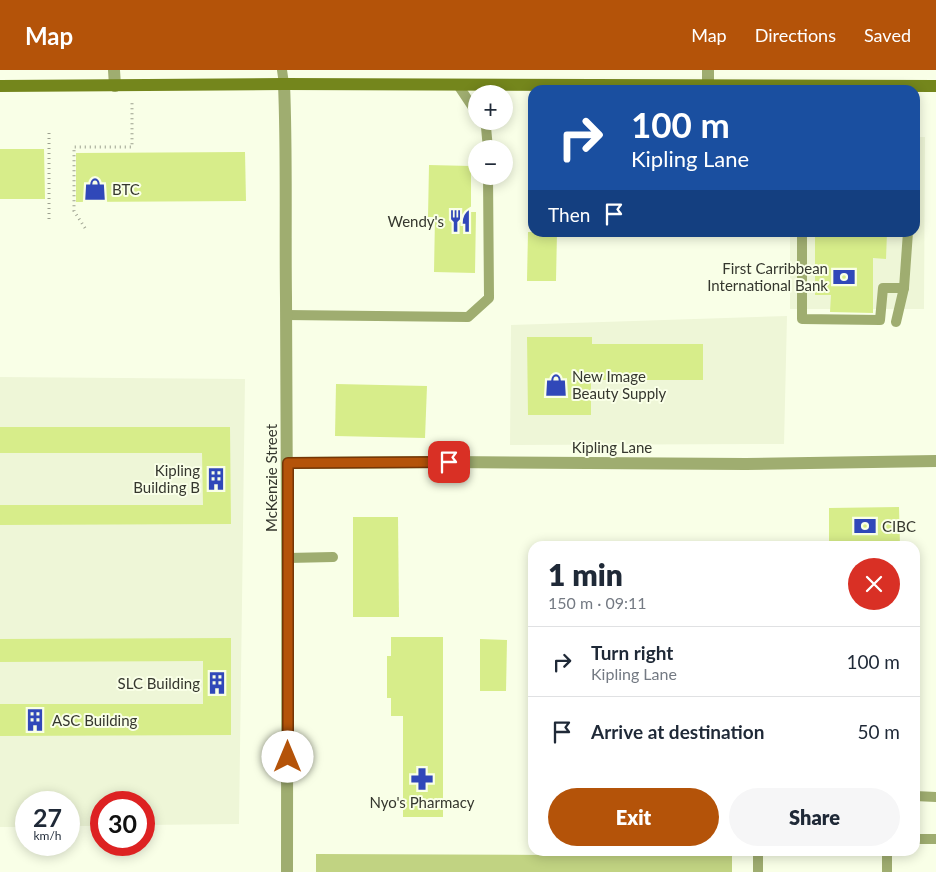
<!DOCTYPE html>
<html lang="en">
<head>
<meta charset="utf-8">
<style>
  :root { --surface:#fff; --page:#f6f6f7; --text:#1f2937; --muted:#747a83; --line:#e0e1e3; --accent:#b45309 }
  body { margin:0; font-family:Lato,sans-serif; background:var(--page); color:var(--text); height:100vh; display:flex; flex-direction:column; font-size:19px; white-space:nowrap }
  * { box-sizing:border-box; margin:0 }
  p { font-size:16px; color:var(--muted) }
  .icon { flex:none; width:28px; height:28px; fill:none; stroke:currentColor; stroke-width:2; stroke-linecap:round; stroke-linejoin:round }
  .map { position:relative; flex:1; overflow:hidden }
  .side { position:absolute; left:528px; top:471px; width:392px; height:315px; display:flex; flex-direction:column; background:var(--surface); border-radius:15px; box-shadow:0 2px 12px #0003 }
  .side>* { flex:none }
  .hud { position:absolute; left:528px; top:15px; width:392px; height:152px; border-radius:15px; box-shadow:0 2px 12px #0003; background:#1a4fa0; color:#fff; overflow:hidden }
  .tools { position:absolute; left:468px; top:15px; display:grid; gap:10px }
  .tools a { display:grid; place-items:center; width:45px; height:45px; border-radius:50%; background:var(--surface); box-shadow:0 2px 12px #0003; font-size:25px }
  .speed { position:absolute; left:15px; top:721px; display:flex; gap:10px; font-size:25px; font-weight:700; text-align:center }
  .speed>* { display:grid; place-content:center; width:65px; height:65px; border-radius:50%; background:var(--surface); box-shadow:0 2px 12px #0003; line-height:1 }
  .speed small { font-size:12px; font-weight:400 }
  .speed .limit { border:8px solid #d22; background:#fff; color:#111 }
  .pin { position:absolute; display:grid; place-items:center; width:42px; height:42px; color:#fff; margin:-21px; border-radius:10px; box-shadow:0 2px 8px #0006 }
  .me { position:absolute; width:55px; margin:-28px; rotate:0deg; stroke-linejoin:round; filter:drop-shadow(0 0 4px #0008) }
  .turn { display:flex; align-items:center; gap:18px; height:105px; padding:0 20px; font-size:22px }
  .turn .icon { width:65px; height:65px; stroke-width:2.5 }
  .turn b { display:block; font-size:35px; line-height:42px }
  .then { display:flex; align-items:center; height:48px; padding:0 20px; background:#0003; gap:10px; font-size:19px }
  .round { display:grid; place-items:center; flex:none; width:52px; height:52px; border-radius:26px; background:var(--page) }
  .headline { display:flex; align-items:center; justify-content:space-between; height:85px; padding:0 20px }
  h1 { font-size:30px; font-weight:800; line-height:38px }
  .cta { display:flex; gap:10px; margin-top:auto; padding:10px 20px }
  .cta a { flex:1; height:58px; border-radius:30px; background:var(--accent); color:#fff; font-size:20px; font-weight:800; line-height:58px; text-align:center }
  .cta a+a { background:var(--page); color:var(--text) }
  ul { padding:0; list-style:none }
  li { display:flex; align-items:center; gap:15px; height:70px; padding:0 20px; border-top:1px solid var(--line) }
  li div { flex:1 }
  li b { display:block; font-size:19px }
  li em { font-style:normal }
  header { display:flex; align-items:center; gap:30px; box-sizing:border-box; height:70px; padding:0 25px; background:var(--accent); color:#fff }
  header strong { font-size:24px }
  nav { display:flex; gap:28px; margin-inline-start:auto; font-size:18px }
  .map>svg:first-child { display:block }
</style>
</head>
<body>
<header>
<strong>Map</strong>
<nav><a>Map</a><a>Directions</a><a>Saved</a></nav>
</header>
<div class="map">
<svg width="936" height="802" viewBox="0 0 936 802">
  <rect width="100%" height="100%" fill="#f9ffe7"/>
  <g fill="#eef6d7">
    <path d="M915 67H925L924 239H790V163L915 162Z"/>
    <path d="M787 246 784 374 510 375 511 255Z"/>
    <path d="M0 307 245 309 239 754 144 755V732H101V756H69V732H26V757H0Z"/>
  </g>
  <path fill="#c1d382" d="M549 781H732V802H316V784L548 785Z"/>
  <g fill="#d7ed8a">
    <path d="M0 79H44L45 129H0Z"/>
    <path d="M245 82 246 131 76 132V83Z"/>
    <path d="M429 95 471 96V142H476L475 203 434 202 435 147H428Z"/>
    <path d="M528 162H557L556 211H527Z"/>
    <path d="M815 162H887L886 189 873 188V243L830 242 831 225H815Z"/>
    <path d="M527 267H592V274H703V310H591V345H528Z"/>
    <path d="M336 314 427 316 425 368 335 366Z"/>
    <path d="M0 357H230L231 454 0 455V435H203L202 383H0Z"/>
    <path d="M899 437 900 476H829V438Z"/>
    <path d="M353 447H398L399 547H353Z"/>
    <path d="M391 567H443V747H403V646H391V628H387V586H391Z"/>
    <path d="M231 568V665L0 666V634H203V591L0 592V569Z"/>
    <path d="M480 569 507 570 506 621H480Z"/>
  </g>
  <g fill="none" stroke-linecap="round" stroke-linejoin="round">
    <g stroke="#9da190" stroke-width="3" stroke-dasharray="1 4" stroke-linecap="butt">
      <path d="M49 63V153"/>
      <path d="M85 158 74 141V77H132V31"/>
    </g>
    <g stroke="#9fad70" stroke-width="10">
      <path d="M282 0 284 14"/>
      <path d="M458 15 476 42"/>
      <path d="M483 51 486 57 488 79"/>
      <path d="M802 162V249L880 250 883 218H904"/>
      <path d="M286 245 468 247 489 228 488 106"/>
      <path d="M896 252 904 218 908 162"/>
      <path d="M288 488 333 487"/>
      <path d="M915 726 936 727"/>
      <path d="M915 769H936"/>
      <path d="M887 781V802"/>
      <path d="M758 802V781"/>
    </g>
    <g stroke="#9fad70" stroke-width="12">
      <path d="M114 0 115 16"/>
      <path d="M708 0V16"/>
      <path d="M284 14C287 85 285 156 286 228 288 419 287 611 287 802"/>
      <path d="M288 393 449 392 746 394 936 391"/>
    </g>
    <path stroke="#74861c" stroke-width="12" d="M0 16 284 14 936 16"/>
  </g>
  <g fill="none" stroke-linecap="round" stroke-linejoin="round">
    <defs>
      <path id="route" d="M288 687V393L449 392"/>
    </defs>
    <use href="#route" stroke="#753606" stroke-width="12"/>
    <use href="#route" stroke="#b45309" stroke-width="9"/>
  </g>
  <defs>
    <symbol id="shop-bare" viewBox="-9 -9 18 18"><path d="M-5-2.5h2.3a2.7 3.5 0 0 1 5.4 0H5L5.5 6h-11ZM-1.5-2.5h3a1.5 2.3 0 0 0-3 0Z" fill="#3048b9" stroke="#f9ffe7" stroke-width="2.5" paint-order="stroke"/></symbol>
    <symbol id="restaurant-bare" viewBox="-9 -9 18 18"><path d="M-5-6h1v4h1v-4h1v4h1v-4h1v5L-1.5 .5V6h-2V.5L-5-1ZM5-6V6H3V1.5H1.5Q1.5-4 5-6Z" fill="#3048b9" stroke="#f9ffe7" stroke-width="2.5" paint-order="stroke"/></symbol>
    <symbol id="bank-bare" viewBox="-9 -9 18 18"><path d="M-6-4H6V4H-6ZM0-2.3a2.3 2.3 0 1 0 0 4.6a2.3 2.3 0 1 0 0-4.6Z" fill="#3048b9" stroke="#f9ffe7" stroke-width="2.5" paint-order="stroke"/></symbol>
    <symbol id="building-bare" viewBox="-9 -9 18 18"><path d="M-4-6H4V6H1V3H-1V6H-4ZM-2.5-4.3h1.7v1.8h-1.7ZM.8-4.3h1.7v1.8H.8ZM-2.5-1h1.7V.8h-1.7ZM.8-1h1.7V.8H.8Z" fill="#3048b9" stroke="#f9ffe7" stroke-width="2.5" paint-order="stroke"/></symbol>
    <symbol id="pharmacy-bare" viewBox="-9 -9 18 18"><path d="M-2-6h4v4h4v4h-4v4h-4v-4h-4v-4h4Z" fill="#3048b9" stroke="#f9ffe7" stroke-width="2.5" paint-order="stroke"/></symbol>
  </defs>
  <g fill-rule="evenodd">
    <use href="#shop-bare" x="79" y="103" width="32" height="32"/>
    <use href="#restaurant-bare" x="444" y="135" width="32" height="32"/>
    <use href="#bank-bare" x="828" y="191" width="32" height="32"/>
    <use href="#shop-bare" x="540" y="299" width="32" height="32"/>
    <use href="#building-bare" x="200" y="393" width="32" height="32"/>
    <use href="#bank-bare" x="849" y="440" width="32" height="32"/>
    <use href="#building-bare" x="201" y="597" width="32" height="32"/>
    <use href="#building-bare" x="19" y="634" width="32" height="32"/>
    <use href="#pharmacy-bare" x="406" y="693" width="32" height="32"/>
  </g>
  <g text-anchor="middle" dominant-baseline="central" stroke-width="4" stroke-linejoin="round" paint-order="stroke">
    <g font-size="15" fill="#35372e" stroke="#f9ffe7" text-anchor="start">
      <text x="112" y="119">BTC</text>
      <text x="444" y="151" text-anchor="end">Wendy's</text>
      <text x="828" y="198" text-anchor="end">First Carribbean<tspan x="828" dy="17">International Bank</tspan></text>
      <text x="572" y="306">New Image<tspan x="572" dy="17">Beauty Supply</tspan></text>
      <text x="200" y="400" text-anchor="end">Kipling<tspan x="200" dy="17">Building B</tspan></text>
      <text x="882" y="456">CIBC</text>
      <text x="200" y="613" text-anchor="end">SLC Building</text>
      <text x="52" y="650">ASC Building</text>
      <text x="422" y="732" text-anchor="middle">Nyo's Pharmacy</text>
    </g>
    <g font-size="15" fill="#35372e" stroke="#f9ffe7">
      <text x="612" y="377">Kipling Lane</text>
      <text transform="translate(271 408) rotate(-90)">McKenzie Street</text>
    </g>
  </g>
</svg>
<div class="tools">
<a>+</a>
<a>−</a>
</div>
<div class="speed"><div>27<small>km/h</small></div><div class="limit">30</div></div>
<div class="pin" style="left:449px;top:392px;background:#d93025"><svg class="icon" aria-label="arrive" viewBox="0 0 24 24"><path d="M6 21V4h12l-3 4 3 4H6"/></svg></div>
<svg class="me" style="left:288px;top:687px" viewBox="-20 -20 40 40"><circle r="19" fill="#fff"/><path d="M0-13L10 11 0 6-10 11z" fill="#b45309"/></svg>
<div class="hud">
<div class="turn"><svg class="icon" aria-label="right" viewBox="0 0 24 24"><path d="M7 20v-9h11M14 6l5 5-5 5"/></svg><div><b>100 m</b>Kipling Lane</div></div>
<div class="then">Then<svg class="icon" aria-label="arrive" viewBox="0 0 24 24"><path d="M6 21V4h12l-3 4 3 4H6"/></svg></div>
</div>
<section class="side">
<div class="headline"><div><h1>1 min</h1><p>150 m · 09:11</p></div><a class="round" style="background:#d93025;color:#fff"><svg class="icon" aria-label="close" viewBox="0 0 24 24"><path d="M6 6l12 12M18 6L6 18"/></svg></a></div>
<ul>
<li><svg class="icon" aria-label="right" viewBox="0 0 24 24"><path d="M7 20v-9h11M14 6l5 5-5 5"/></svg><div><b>Turn right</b><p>Kipling Lane</p></div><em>100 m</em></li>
<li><svg class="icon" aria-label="arrive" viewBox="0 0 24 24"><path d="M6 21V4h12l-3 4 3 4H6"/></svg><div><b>Arrive at destination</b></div><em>50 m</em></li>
</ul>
<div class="cta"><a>Exit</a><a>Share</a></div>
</section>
</div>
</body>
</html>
